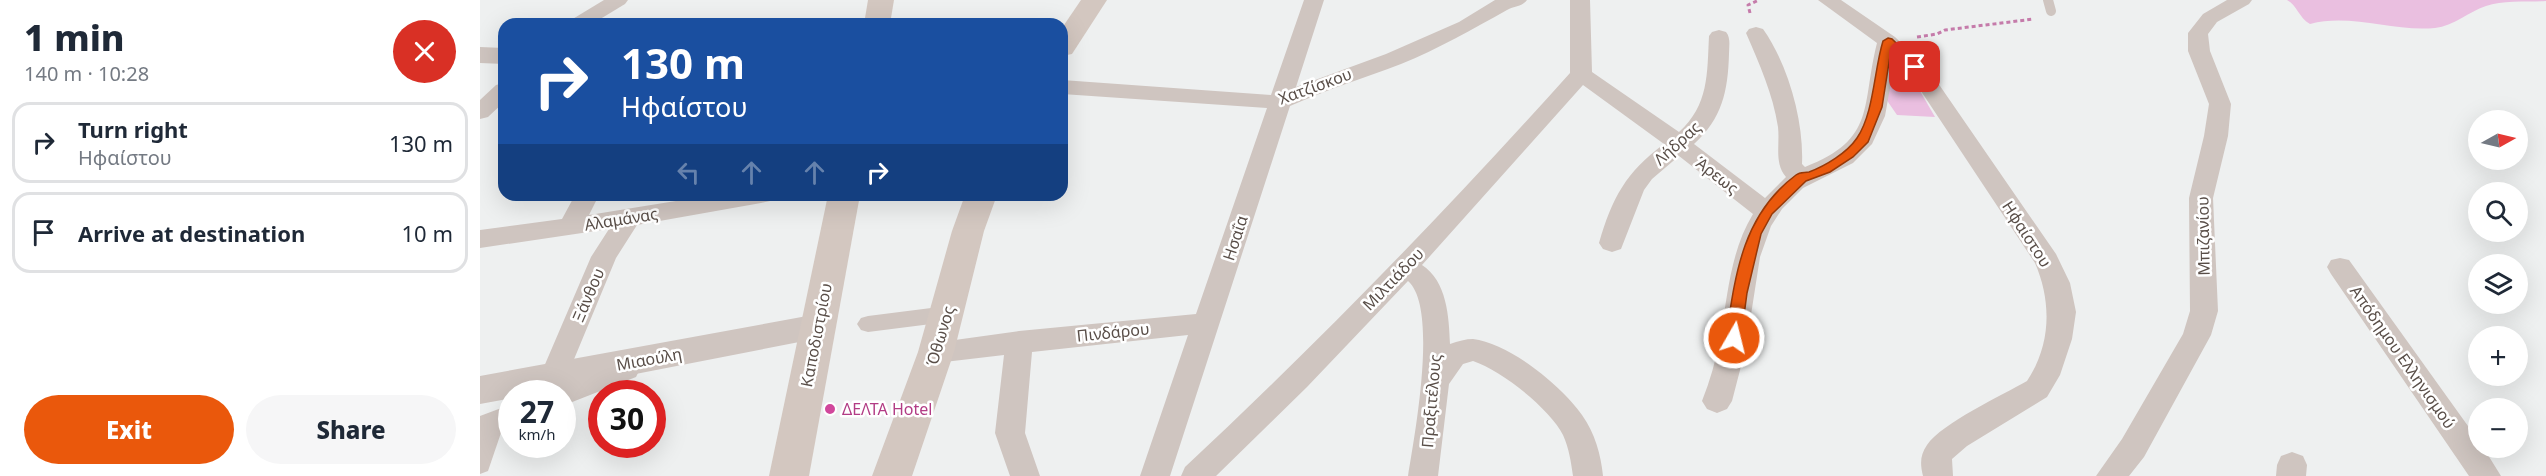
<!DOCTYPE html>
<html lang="en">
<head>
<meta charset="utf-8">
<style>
  :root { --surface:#fff; --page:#f6f6f7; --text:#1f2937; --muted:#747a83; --line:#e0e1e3; --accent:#ea580c }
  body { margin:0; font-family:"Noto Sans",sans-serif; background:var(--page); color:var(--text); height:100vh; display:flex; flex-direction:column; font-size:22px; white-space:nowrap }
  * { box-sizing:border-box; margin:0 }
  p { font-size:20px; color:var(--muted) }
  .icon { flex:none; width:33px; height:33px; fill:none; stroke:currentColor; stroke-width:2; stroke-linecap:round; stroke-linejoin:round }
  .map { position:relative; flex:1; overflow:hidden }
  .panel { display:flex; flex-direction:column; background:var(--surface); width:480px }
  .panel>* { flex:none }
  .hud { position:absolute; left:18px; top:18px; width:570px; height:183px; border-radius:18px; box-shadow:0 6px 24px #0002; background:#1a4fa0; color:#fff; overflow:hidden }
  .needle { width:39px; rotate:82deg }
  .buttons { position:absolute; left:1988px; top:110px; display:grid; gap:12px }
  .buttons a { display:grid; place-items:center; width:60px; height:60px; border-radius:50%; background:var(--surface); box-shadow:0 6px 24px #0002; font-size:30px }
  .speed { position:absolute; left:18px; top:380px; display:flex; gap:12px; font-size:30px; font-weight:700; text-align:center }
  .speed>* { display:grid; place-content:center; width:78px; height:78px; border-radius:50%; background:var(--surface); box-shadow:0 6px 24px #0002; line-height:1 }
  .speed small { font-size:15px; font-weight:400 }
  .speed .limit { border:9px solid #d22; background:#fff; color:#111 }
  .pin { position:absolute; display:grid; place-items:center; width:51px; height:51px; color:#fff; margin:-26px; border-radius:12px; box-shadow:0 3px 9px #0006 }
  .me { position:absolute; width:66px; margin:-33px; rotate:8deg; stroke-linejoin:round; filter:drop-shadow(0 0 4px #0008) }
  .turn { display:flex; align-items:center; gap:21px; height:126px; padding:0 24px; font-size:27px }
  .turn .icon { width:78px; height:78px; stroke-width:2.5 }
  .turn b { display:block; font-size:42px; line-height:51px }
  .lanes { display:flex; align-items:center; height:57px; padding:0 24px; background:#0003; justify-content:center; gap:30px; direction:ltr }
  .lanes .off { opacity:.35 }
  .round { display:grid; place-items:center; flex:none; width:63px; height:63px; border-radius:32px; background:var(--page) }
  .overview { display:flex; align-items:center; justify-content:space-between; height:102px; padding:0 24px }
  h1 { font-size:36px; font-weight:800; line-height:45px }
  .button { display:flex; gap:12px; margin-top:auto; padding:12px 24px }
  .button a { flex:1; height:69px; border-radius:36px; background:var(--accent); color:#fff; font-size:24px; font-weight:800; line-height:69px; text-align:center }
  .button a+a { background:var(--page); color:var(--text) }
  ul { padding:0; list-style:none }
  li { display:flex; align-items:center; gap:18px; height:81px; margin:0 12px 9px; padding:0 12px; border:3px solid var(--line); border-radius:18px }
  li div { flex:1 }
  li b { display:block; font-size:22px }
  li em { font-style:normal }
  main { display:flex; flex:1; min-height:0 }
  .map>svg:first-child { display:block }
</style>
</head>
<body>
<main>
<section class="panel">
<div class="overview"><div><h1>1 min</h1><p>140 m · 10:28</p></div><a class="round" style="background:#d93025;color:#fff"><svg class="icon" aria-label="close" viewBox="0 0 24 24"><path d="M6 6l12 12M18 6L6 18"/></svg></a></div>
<ul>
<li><svg class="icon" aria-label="right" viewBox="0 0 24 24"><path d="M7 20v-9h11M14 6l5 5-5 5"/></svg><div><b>Turn right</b><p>Ηφαίστου</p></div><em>130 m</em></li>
<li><svg class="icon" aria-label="arrive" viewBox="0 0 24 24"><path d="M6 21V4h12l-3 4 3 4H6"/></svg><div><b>Arrive at destination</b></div><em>10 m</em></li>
</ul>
<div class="button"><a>Exit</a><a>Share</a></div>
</section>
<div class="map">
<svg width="2066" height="476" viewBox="0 0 2066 476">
  <rect width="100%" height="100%" fill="#eef0f0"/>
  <g fill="#eabfe0">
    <path d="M1807 0H2066V1C2048 2 2023 0 2006 6 1988 12 1974 26 1955 28 1913 32 1871 13 1830 24 1819 18 1817 5 1807 0Z"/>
    <path d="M1406 58 1440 91 1455 117 1417 115 1406 99Z"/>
  </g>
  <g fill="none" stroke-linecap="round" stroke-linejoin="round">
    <g stroke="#c57baa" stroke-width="3" stroke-dasharray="4 3" stroke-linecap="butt">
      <path d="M1270 13 1268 5 1279 0"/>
      <path d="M1437 37 1457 34 1465 30 1554 19"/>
    </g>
    <path stroke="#cfc5c0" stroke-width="10" d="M1568 0 1571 11"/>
    <g fill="#cfc5c0" fill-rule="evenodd">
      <path d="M467 306 474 309 477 314 474 319 467 322 388 332 381 330 377 324 381 318 388 316Z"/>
      <path d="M13 415 21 417 24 424 8 471 0 474V429L5 417Z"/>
    </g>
    <g fill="#cfc5c0" fill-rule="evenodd">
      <path d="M124 0H148L145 4 112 24H88L91 20Z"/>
      <path d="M824 0H844L816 87 906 54 979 22 1015 0H1047C1042 7 1034 6 1027 10 993 29 958 49 921 64 884 78 846 90 810 106L690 476H660L708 335 552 352 545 433 560 476H530L515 433 524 355 456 363 446 360 442 352 446 344 539 331 716 314 787 108 582 94V80L791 95Z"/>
      <path d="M1090 0H1110L1112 72 1199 132C1229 105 1227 74 1229 36L1232 32 1239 30 1246 32C1251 38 1249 46 1249 54 1248 91 1242 119 1214 144L1285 198 1306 177C1294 163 1300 145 1298 127 1293 94 1279 63 1266 33L1269 29 1276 27 1283 29C1308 64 1324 121 1322 164L1325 167C1397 139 1381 106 1397 43L1338 0H1361L1415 37 1449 70 1576 254 1590 283 1596 312 1592 339 1580 375 1567 397 1487 446 1472 459 1473 476H1443C1440 464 1440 455 1447 445 1462 423 1523 395 1547 381 1571 345 1572 302 1555 263L1433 79 1415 60 1405 116 1392 144 1373 163 1323 188 1302 209 1291 226 1280 257 1266 347 1252 401 1247 409 1237 413 1227 409 1222 401C1230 381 1236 360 1240 338 1248 295 1250 252 1273 214L1199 156 1172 179 1164 190 1141 249 1132 252 1123 249 1119 243C1132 198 1146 172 1184 144L1103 85 942 265C967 281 969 317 970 344 978 341 986 339 993 339 1029 343 1082 386 1102 415 1115 433 1121 455 1123 476H1093C1091 462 1089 448 1083 435 1070 409 1021 370 993 361L983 364 969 384 958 476H928C934 438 959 308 928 281L827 387 736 476H701L705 467C840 341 967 210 1090 73Z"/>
      <path d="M1747 0H1772L1769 4 1737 22 1728 34 1730 51 1751 104 1748 136 1733 198 1738 311 1731 335 1664 457 1649 476H1616L1642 439 1703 334 1710 311 1709 198 1724 136 1729 104 1708 51V33L1723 14Z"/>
      <path d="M24 83V102L8 117 0 119V100L16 85Z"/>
      <path d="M95 195H119L109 215 233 195H293L290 201 281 203 157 225 136 258 85 381 146 358 156 361 160 369 156 377 82 406V393H68L72 387 64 384 60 376 111 257 129 229 0 248V230L82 219Z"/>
      <path d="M1860 258 1869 260 1998 440V447H2003L2021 476H1989L1851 274 1847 267 1851 260Z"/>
      <path d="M32 404V429L0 441V416Z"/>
      <path d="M1812 452 1823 456 1827 465 1826 476H1796L1797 465 1801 456Z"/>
    </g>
    <g fill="#cfc5c0" fill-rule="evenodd">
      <path d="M0 47 24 48V64L0 63Z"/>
      <path d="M338 314 350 318 355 327 350 336 58 393H32V398L0 404V376Z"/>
    </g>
    <g fill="#d3c7c0" fill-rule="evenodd">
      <path d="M388 0H414L410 24H384Z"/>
      <path d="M601 0H627L592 54 582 56V28Z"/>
      <path d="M348 195H380L329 476H289Z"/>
      <path d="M485 195H517L504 231 474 352 432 476H392L438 352 472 231Z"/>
    </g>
  </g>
  <path fill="#ea580c" stroke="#983908" stroke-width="1.5" d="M1408 38 1412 39 1441 67 1439 69H1431L1411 50 1402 107 1388 142 1373 157 1350 172 1326 181 1292 214 1281 234 1267 293 1261 338 1259 342H1249L1246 338C1255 276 1262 215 1316 175 1320 172 1324 173 1329 172 1345 166 1367 153 1377 138 1394 113 1394 70 1403 41Z"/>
  <circle fill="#d1479c" stroke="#fff" stroke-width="2" cx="350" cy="409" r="6"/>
  <g text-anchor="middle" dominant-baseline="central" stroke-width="5" stroke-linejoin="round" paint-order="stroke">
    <g font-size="16" fill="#594e48" stroke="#fff">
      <text transform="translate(835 86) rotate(-20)">Χατζίσκου</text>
      <text transform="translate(1197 143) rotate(-42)">Λήδρας</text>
      <text transform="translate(1237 175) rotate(38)">Άρεως</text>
      <text transform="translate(141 219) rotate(-9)">Αλαμάνας</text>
      <text transform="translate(1547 234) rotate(57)">Ηφαίστου</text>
      <text transform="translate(1723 236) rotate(-91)">Μπιζανίου</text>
      <text transform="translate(755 238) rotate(-72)">Ησαΐα</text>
      <text transform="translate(913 279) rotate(-46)">Μιλτιάδου</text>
      <text transform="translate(108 295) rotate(-67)">Ξάνθου</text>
      <text transform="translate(633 332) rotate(-6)">Πινδάρου</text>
      <text transform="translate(336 335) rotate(-79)">Καποδιστρίου</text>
      <text transform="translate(460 336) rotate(-73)">Όθωνος</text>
      <text transform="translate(1923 357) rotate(55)">Απόδημου Ελληνισμού</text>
      <text transform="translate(169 359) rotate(-10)">Μιαούλη</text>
      <text transform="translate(951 401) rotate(-85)">Πραξιτέλους</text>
    </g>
    <g font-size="16" fill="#b23c85" stroke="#fff" text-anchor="start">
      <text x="362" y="409">ΔΕΛΤΑ Hotel</text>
    </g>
  </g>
</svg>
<div class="buttons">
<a><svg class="needle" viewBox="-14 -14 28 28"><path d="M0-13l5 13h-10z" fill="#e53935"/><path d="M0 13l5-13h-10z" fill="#747a83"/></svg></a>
<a><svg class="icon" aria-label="search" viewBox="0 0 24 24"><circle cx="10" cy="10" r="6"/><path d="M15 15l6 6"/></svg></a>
<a><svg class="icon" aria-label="layers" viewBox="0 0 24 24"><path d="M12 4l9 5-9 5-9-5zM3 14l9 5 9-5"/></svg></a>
<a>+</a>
<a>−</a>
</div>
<div class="speed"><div>27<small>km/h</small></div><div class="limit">30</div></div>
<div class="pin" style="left:1435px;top:67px;background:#d93025"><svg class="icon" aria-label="arrive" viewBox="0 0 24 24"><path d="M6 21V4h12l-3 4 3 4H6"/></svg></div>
<svg class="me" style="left:1254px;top:338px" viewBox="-20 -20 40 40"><circle r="17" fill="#ea580c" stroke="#fff" stroke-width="3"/><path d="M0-11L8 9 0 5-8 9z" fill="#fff"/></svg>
<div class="hud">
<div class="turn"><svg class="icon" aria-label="right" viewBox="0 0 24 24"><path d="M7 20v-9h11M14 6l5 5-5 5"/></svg><div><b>130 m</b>Ηφαίστου</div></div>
<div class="lanes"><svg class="icon off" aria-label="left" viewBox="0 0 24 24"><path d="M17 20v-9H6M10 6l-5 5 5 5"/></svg><svg class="icon off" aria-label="ahead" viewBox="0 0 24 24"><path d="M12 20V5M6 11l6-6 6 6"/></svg><svg class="icon off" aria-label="ahead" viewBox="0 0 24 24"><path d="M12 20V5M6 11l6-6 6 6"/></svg><svg class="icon" aria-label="right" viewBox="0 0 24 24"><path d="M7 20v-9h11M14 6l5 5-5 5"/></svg></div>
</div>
</div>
</main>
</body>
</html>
